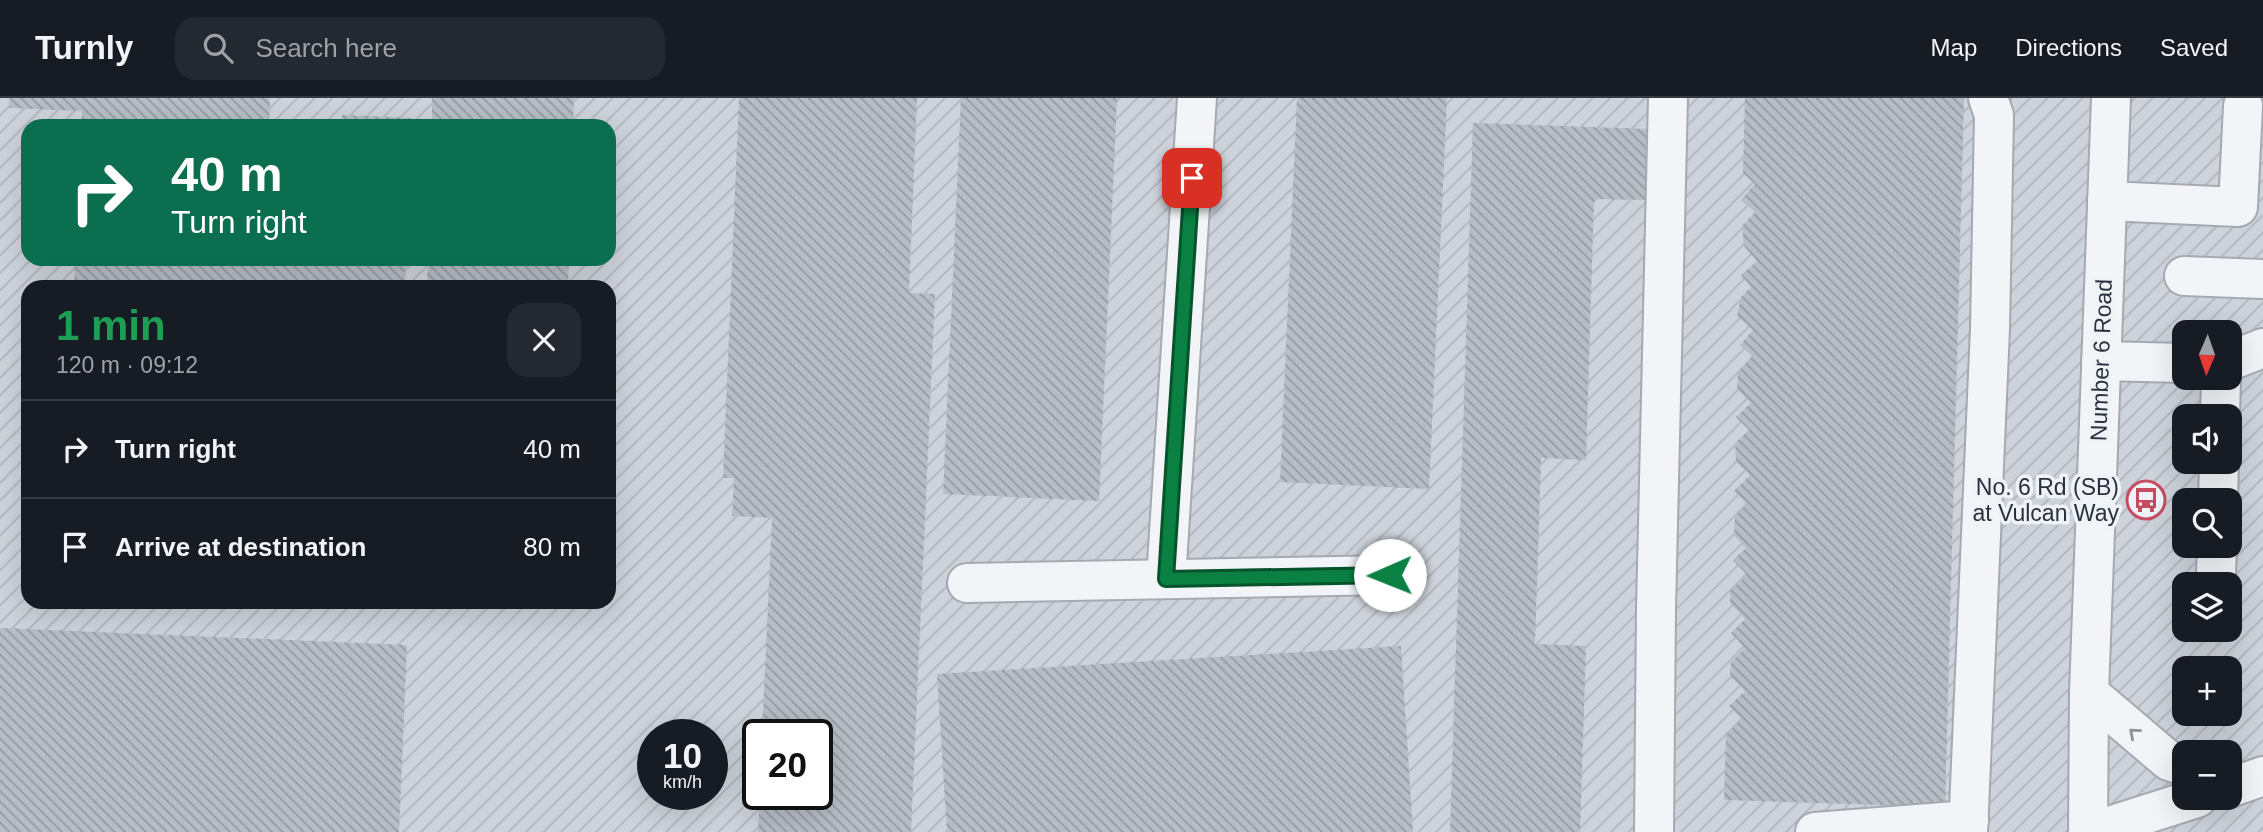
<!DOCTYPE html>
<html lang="en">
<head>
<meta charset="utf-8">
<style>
  :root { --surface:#171b24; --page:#242831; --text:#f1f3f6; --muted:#9ea1a6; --line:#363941 }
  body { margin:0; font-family:Arial,sans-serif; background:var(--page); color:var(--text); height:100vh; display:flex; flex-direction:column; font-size:26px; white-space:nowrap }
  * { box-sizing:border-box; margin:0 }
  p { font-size:23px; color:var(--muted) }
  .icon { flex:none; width:38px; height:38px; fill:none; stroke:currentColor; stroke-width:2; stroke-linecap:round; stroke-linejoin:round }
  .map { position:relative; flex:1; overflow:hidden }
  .drawer { position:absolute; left:21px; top:182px; width:595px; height:329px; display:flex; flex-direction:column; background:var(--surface); border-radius:21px; box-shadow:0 7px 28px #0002 }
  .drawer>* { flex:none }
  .hud { position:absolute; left:21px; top:21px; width:595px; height:147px; border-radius:21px; box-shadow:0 7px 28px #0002; background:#0b6e4f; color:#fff; overflow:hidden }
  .needle { width:46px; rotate:182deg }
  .fabs { position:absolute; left:2172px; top:222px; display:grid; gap:14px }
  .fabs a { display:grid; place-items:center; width:70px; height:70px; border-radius:14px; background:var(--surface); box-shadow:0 7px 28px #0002; font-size:35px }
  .speed { position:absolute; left:637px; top:621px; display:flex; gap:14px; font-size:35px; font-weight:700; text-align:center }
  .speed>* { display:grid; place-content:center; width:91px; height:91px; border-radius:50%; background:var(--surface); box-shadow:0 7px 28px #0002; line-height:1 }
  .speed small { font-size:18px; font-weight:400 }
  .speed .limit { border:4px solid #111; border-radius:10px; background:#fff; color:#111 }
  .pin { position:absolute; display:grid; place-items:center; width:60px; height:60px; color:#fff; margin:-30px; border-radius:14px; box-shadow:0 4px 10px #0006 }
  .me { position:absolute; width:77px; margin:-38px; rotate:269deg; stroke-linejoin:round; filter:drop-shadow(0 0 5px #0008) }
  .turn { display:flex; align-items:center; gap:24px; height:147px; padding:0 35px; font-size:32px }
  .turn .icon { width:91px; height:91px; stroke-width:2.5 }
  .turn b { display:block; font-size:49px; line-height:60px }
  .round { display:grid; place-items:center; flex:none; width:74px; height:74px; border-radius:21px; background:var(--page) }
  .head { display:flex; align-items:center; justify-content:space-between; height:119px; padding:0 35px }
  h1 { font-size:42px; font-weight:800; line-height:52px; color:#1e9e55 }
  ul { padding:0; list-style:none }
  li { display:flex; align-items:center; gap:21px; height:98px; padding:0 35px; border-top:2px solid var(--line) }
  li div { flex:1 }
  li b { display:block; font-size:26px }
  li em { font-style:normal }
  header { display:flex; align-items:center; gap:42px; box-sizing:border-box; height:98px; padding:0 35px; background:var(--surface); border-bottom:2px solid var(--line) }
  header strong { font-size:33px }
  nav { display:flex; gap:38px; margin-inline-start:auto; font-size:24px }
  .search { width:490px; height:63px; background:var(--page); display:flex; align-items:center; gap:18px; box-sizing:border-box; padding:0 24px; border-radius:21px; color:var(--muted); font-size:26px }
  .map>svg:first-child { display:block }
</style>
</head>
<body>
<header>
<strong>Turnly</strong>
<div class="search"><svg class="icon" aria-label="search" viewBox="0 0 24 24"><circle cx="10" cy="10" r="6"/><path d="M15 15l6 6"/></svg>Search here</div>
<nav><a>Map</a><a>Directions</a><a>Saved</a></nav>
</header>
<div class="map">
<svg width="2263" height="734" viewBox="0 0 2263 734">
  <defs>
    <pattern id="industrial-furrows" width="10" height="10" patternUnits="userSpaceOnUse" patternTransform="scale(1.75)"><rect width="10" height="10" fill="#ced2da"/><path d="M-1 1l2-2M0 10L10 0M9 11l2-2" fill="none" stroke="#b1b5bc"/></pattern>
    <pattern id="building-back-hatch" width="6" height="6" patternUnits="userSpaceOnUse" patternTransform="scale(1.75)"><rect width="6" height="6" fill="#b7bdc5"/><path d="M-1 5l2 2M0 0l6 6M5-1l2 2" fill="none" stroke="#959aa1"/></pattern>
  </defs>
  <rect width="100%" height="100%" fill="#e0e3e8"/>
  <path fill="url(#industrial-furrows)" fill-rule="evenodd" d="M0 0H2263V734H0ZM28 28H609V161H28ZM28 189H609V504H28ZM2184 234H2230V280H2184ZM2184 318H2230V364H2184ZM2184 402H2230V448H2184ZM2184 486H2230V532H2184ZM2184 570H2230V616H2184ZM653 637H712V696H653ZM758 637H817V696H758ZM2184 654H2230V700H2184Z"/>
  <g fill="url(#building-back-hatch)">
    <path d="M9 0H270L269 28H82V13L9 10Z"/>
    <path d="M432 0H574L573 28H432Z"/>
    <path d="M739 0H917L909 195 935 196 911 734H758L760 696H817V637H762L772 420 732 418 734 380H723Z"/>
    <path d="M961 0H1117L1099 403 943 396Z"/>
    <path d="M1297 0H1447L1429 391 1280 384Z"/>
    <path d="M1745 0H1964L1945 709 1724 702 1726 636 1742 621 1729 608 1745 593 1730 578 1731 564 1745 550 1731 535 1745 521 1730 505V493L1747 477 1733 462 1746 450 1734 437 1735 418 1747 406 1734 393 1750 377 1736 364 1735 345 1749 332 1736 319 1751 305 1737 291 1738 274 1752 258 1740 247 1753 232 1737 218 1741 199 1751 189 1741 177 1757 163 1744 148 1742 128 1755 114 1741 102 1755 86 1743 75Z"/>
    <path d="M342 17 411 20V28H342Z"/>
    <path d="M1473 25 1649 31 1647 102 1594 101 1586 362 1541 360 1535 546 1586 548 1580 734H1450Z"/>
    <path d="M75 161H406L405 189H74Z"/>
    <path d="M428 161H569L568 189H427Z"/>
    <path d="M0 530 407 547 399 734H0Z"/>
    <path d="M1401 548 1413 734H947L937 576Z"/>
  </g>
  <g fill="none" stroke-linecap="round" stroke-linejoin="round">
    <defs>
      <g id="minor">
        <path d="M2107 103 2238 109 2243 8"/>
        <path d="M2184 178 2263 181"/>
        <path d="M2101 263 2184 265"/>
        <path d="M2230 263 2263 250"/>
        <path d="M2220 318 2221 280"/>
        <path d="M2218 402 2219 364"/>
        <path d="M2216 476 2217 448"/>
        <path d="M1166 481 1197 0"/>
        <path d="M967 485 1390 477"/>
        <path d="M2089 595 2169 663 2184 668"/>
        <path d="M2230 690 2263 678"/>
        <path d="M1654 734 1656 511 1668 0"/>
        <path d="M1815 734 1969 722"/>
        <path d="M1968 734 1990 231 1994 17 1988 0"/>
        <path d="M2088 734 2089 595 2111 0"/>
        <path d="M2090 734 2197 700"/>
      </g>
    </defs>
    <use href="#minor" stroke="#a5aab2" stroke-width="42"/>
    <use href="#minor" stroke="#f2f4f7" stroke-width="38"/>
  </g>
  <defs><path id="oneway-chevron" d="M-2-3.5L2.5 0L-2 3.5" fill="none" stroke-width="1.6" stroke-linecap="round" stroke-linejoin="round" transform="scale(1.75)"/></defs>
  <use stroke="#8e939a" href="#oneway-chevron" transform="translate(2134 635) rotate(-139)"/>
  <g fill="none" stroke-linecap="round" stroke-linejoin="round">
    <defs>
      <path id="route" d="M1192 80 1166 481 1390 477"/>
    </defs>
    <use href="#route" stroke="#07532c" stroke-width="18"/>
    <use href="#route" stroke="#0b8043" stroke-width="12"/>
  </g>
  <defs>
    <symbol id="bus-ring" viewBox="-11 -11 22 22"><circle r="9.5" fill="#eff2f6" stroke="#c64c61" stroke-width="1.5"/><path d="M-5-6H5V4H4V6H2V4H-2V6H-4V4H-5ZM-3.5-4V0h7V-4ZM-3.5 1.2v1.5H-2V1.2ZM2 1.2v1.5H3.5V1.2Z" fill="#c64c61"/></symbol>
  </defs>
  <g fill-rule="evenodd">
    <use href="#bus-ring" x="2124" y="380" width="44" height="44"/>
  </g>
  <g text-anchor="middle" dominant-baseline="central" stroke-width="7" stroke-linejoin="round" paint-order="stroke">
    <g font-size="23" fill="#29323e" stroke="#eff2f6">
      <text transform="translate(2101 262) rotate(-88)">Number 6 Road</text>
    </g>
    <g font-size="23" fill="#29323e" stroke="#eff2f6" text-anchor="end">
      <text x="2119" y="389">No. 6 Rd (SB)<tspan x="2119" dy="26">at Vulcan Way</tspan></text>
    </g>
  </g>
</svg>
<div class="fabs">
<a><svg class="needle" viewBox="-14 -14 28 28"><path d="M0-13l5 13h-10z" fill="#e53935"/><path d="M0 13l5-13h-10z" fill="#9ea1a6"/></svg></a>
<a><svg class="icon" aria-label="sound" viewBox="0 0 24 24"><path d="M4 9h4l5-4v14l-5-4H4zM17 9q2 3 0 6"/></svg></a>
<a><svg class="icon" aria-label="search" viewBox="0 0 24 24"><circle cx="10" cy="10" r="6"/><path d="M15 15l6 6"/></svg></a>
<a><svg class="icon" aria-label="layers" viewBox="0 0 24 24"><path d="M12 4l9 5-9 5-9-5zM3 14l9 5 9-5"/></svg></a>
<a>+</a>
<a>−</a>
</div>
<div class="speed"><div>10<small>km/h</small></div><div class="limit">20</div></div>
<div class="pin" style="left:1192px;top:80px;background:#d93025"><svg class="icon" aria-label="arrive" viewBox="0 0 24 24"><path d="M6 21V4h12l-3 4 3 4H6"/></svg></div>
<svg class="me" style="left:1390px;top:477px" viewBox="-20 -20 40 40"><circle r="19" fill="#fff"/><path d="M0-13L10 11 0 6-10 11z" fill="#0b8043"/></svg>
<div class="hud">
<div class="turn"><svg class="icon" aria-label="right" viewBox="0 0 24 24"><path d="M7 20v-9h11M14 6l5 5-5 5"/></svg><div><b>40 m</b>Turn right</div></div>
</div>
<section class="drawer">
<div class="head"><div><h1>1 min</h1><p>120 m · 09:12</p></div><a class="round"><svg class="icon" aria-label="close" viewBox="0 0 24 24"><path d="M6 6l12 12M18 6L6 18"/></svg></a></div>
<ul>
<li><svg class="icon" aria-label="right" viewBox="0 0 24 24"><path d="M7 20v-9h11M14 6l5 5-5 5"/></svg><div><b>Turn right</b></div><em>40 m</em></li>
<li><svg class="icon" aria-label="arrive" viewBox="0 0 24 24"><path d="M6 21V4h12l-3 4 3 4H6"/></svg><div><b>Arrive at destination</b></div><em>80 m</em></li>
</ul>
</section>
</div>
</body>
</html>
